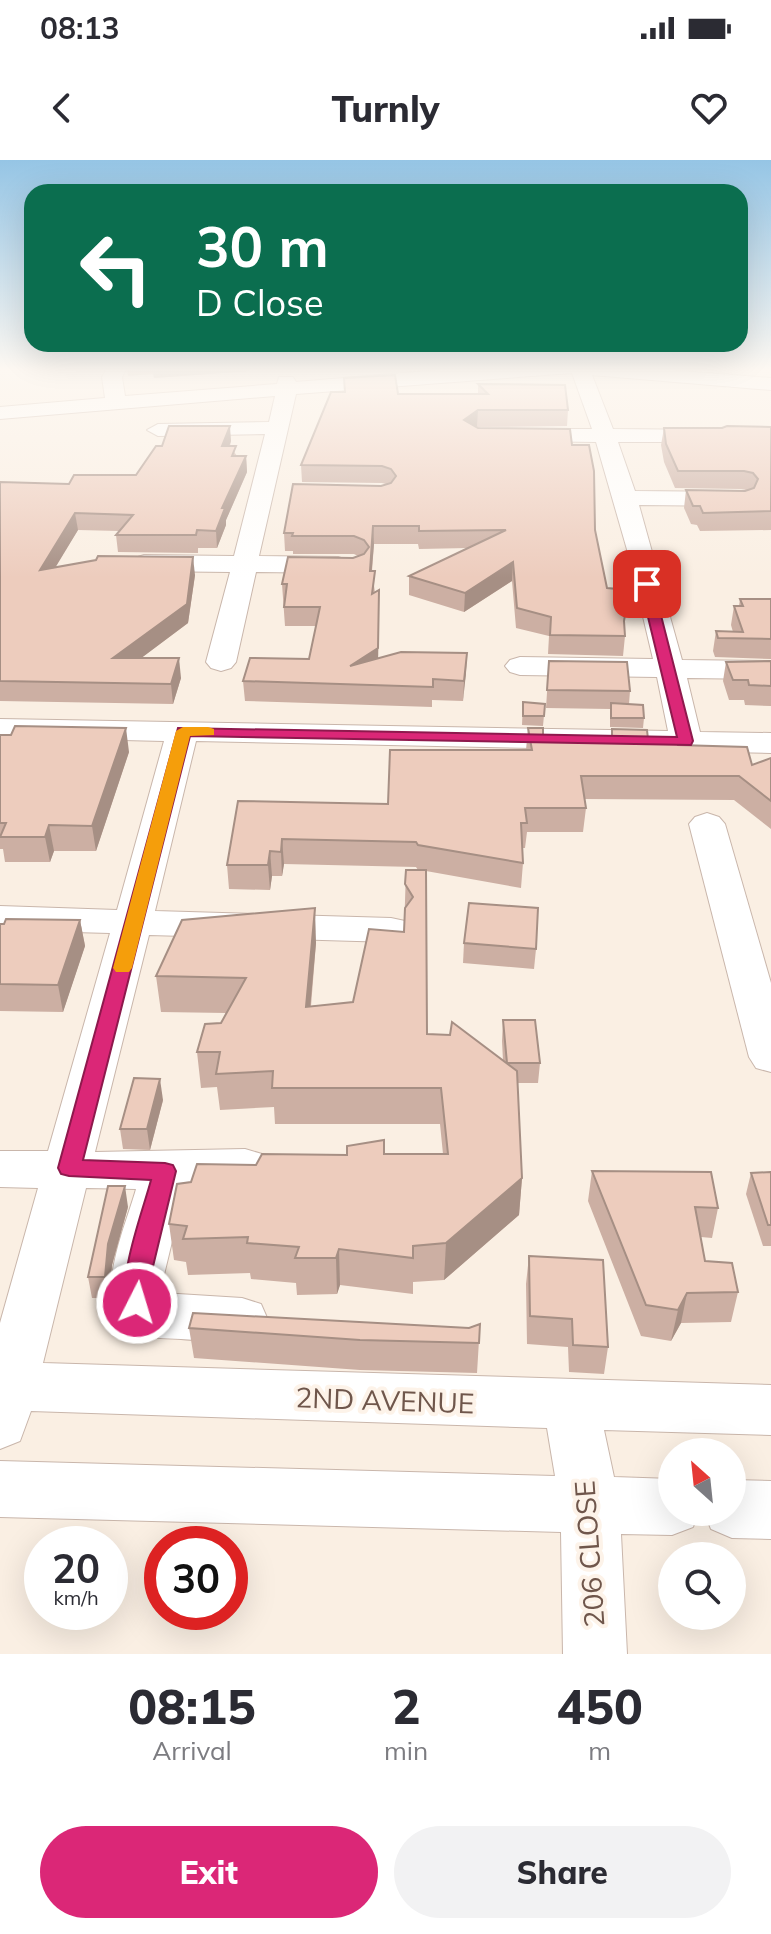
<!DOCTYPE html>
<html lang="en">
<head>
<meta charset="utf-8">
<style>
  :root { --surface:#fff; --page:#f2f2f3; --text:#2b2b33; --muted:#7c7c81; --accent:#db2777 }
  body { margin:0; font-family:Mulish,sans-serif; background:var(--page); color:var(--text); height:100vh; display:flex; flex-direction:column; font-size:30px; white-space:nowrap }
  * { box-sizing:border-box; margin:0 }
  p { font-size:26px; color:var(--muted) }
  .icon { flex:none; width:44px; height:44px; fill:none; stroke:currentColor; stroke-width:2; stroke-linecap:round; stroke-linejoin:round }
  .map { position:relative; height:1494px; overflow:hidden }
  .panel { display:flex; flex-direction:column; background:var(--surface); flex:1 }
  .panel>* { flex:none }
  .hud { position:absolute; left:24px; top:24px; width:724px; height:168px; border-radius:24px; box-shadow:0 8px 32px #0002; background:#0b6e4f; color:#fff; overflow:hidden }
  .needle { width:52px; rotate:333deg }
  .fabs { position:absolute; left:658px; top:1278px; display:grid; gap:16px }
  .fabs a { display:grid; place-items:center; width:88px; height:88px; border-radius:50%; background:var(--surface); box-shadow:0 8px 32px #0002; font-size:40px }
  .speed { position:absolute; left:24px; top:1366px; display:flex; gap:16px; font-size:40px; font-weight:700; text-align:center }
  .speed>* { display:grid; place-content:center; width:104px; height:104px; border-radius:50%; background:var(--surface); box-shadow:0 8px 32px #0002; line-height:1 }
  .speed small { font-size:20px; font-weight:400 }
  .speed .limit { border:12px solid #d22; background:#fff; color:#111 }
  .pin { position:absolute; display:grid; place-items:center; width:68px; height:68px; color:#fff; margin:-34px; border-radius:16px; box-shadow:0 4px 12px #0006 }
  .me { position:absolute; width:88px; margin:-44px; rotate:5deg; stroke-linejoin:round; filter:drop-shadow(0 0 6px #0008) }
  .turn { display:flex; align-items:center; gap:28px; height:168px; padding:0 40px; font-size:36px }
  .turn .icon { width:104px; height:104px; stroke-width:2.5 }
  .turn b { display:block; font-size:56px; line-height:68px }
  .eta { display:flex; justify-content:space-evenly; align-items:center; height:136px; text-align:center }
  .eta b { font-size:48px; font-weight:800; line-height:56px }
  .button { display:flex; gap:16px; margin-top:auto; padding:16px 40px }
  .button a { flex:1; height:92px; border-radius:48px; background:var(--accent); color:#fff; font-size:32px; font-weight:800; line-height:92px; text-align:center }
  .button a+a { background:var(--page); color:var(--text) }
  .status { display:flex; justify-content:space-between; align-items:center; height:56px; padding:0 40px; background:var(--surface); direction:ltr }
  .status svg { height:22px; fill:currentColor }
  header { display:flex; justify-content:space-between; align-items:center; height:104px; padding:0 40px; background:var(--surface); font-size:36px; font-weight:800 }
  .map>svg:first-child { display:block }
</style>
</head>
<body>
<div class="status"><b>08:13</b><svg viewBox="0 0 49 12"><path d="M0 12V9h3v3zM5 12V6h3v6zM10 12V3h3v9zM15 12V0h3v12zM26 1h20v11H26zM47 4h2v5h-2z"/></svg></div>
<header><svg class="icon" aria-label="back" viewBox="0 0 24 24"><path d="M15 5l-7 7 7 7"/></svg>Turnly<svg class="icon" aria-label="heart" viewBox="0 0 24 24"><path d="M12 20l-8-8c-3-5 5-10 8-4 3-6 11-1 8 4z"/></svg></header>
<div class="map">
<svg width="771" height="1494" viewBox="0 0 771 1494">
  <rect width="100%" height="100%" fill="#faefe3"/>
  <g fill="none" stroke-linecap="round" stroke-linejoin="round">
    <defs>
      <g id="minor">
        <path d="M107 209H126L122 217 125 236 277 224 279 217H293L296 222 451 209H659L771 218V230L592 215 613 269 714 270 725 276 714 282H618L635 331 738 332 746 334 750 339 746 344 738 346 639 345 682 500 771 501V519L687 518 700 572 771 573V593L196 581 155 751 391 758 405 761 410 770 405 779 391 782 149 775 95 992 245 989 262 994 269 1007 262 1020 245 1025 185 1028 162 1123V1133L242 1138 261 1144 268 1160 261 1176C235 1185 209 1181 181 1179 165 1178 148 1179 133 1171 88 1147 126 1066 136 1029L86 1028 43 1203 771 1225V1275L604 1270 614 1317 672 1319V1352H699L693 1367 672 1375 621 1374 627 1494H563L561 1372 0 1357V1301L555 1316 547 1268 31 1251 20 1281 0 1289V1163L38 1028 0 1027V991H48L110 773 0 770V746L117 750 164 581 0 577V559L668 571 657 517 520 515 510 512 505 506 510 500 520 497 653 499 628 393 596 282 520 281 509 275 520 269H592L572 213 296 234 259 396 338 397 347 400 351 405 347 410 338 413 256 412 236 502 231 508 221 511 211 508 206 502 230 412 144 411 135 408 131 403 135 398 144 395 234 396 265 274 158 276 147 270 158 264 269 262 275 236 0 259V247L105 238 102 217Z"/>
        <path d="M707 653 719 657 725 664 771 823V912L756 908 749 897 689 664 695 657Z"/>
        <path d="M732 1320 771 1321V1379L732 1378 711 1369 704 1352H732Z"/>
      </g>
    </defs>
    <use href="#minor" stroke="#c9b6ab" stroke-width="2"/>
    <use href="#minor" fill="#fff" fill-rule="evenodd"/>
  </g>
  <g fill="#ccafa3">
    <path d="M127 209H249V211L154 218 153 214 128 216Z"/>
    <path d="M344 218 398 234H478V224L568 250 567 266 476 267 572 285 595 370 607 428 629 430 624 465 625 476 623 496 548 494 549 476 516 468 512 421 464 452 409 435V416L468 388 419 389 418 384H374L372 411 375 433 379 430 378 499 467 493 463 541 432 540V547L245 541 243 521 309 499 316 466H285L282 424 358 396 354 394H293V391H285L284 373 386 324 382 323 302 322 301 305 345 232Z"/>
    <path d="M771 267V370L700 371 697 365 691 364 684 348 686 330H746L741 329 675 328 664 302 661 285 664 268Z"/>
    <path d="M231 281 230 286 237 296H246L247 312 226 360V365L217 388H198V393L118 392 116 375 119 371 78 370 55 407 195 415 188 463 141 498 181 518 173 544 0 541V322L69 324 136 315Z"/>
    <path d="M740 439H771V499L715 497 713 491 716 471 733 472 731 465 734 446H739Z"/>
    <path d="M549 501 630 531 629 544 644 558 643 568 610 567V549L546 548Z"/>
    <path d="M771 501V546L745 545 744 540H729L723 521 726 502Z"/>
    <path d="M523 542 545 544 543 566 522 565Z"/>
    <path d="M528 568 543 576 611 578 612 569 648 579 678 585 752 605 771 598V669L734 640 584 639 586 648 583 672H527L525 688H522L523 703 521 728 426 711 427 874 503 901 502 881 503 860 540 903 538 923H517L522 1018 519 1055 444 1120 413 1122V1134L340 1125 337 1134 297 1135 296 1123 251 1119 250 1113 188 1115 186 1102 174 1100 169 1064 191 1022 256 1005 384 994H443L440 964H275L274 947 220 950 217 927 201 928 197 892 221 863 226 853 161 852 156 816 316 783 311 846 353 842 404 772 406 710H418L416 707 284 704 282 716H272L270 730 229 729 227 705 238 641 388 644 526 590Z"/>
    <path d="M0 575 129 592 96 691H54L50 702H5L3 689H0Z"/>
    <path d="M80 760 85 786 63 852 0 851V764Z"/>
    <path d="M464 783 536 789 534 809 463 803Z"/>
    <path d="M163 940 150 990 123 989 120 969Z"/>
    <path d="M592 1011 718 1048 712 1078 701 1077 705 1101 738 1132 731 1162 681 1163 671 1181 641 1176 588 1041Z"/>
    <path d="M771 1012V1086H763L746 1034 751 1013Z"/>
    <path d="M128 1047 112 1105 109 1138H92L88 1117Z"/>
    <path d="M529 1096 608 1187 604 1214 569 1212 568 1187 527 1184 526 1124Z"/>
    <path d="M480 1164 477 1213 360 1210 194 1198 189 1168H469Z"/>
  </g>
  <g fill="#a68f84">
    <path d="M153 209H249V211L154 218Z"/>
    <path d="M478 250 477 266 463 276 464 260Z"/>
    <path d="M230 266 231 281 223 302 222 286Z"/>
    <path d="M246 296 247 312 226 360V365L217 388 216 371 222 348Z"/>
    <path d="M75 353 78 370 43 428 40 410Z"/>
    <path d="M373 366 374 384 370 429V411Z"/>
    <path d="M193 397 195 415 188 463 116 517 113 498Z"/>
    <path d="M513 402 512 421 464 452 465 433Z"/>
    <path d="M379 430 378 508 350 506Z"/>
    <path d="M467 493 466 513 463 541 464 521Z"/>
    <path d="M179 498 181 518 173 544 171 524Z"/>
    <path d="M126 568 129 592 96 691 92 666Z"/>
    <path d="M49 665 54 691 50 702 45 677Z"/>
    <path d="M282 679 284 704 282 716 281 692Z"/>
    <path d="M270 691 272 716 270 730 268 705Z"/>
    <path d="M315 748 316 783 307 882 306 847Z"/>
    <path d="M80 760 85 786 63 852 58 825Z"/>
    <path d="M160 919 163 940 150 990 147 969Z"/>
    <path d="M522 1018 519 1055 444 1120 446 1083Z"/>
    <path d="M125 1026 128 1047 112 1105 109 1138 105 1117 108 1084Z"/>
    <path d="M339 1089 340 1125 337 1134 336 1098Z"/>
    <path d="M687 1133 681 1163 671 1181 678 1150Z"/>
  </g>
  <g fill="#edccbd" stroke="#a68f84" stroke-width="2">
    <path d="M395 215 398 234H488L478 224 565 225 568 250H478L464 260 478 268 570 269 572 285H589L594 311 595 370 607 428 629 430 624 461 625 476 550 475 551 457 517 448 513 402 465 433 409 416 506 370 419 371V366H373L370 411H375L372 434 379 430 378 488 350 506 401 492 467 493 464 521 433 519V527L243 521 250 498 309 499 320 447H284L287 424H282L288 397 353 398 364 394 369 387 364 380 354 376H292L293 373H284L293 324 381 326 391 323 396 316 391 309 382 306 301 305 331 232H345L344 218Z"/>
    <path d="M169 266H230L222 286H236L232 296H246L222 348H225L216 371 197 370 196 375H116L133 355 75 353 40 410 96 400 98 396 193 397 187 444 113 498H179L171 524 0 521V322L69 324 74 315H136L156 286H162Z"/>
    <path d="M727 266 771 267V351L703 353 700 346H693L686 330 745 331 754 328 758 319 753 313 744 311H678L666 284 664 268H722Z"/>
    <path d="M740 439H771V479L718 478 716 471 743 472 734 446H743Z"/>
    <path d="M549 501 627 502 630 531 547 530Z"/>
    <path d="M771 501V526L749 525 748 520H733L726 502Z"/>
    <path d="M523 542 545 544 544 556H523Z"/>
    <path d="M611 543 643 545 644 558H611Z"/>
    <path d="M15 566 126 568 92 666 49 665 45 677H0L6 663H0V575H11Z"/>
    <path d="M528 568H543V576L612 578V569L647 570 648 579 678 580V585L747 587 752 605 771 598V641L739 616H581L586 648H525L527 663H521L523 703 418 685 416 682 282 679 281 692 270 691 268 705H227L238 641 388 644 390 590H532Z"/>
    <path d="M406 710H426L427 874 450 875 452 862 517 911 522 1018 446 1083 413 1086V1098L339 1089 336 1098H295L299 1087 247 1083 248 1077 183 1079 187 1066 169 1064 177 1024 191 1022 197 1004 256 1005 262 994 347 995V986L384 980V994H448L441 928H272L273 911 216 914 220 892H197L205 864 221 863 246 818 156 816 182 760 315 748 306 847 353 842 369 769 404 772 405 748 413 737 405 724Z"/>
    <path d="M469 743 538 748 536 789 464 783Z"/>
    <path d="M6 759 80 760 58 825 0 824V764H4Z"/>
    <path d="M503 860H535L540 903H507Z"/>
    <path d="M134 918 160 919 147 969H120Z"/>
    <path d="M592 1011 711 1012 718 1048 695 1047 705 1101 732 1103 738 1132 687 1133 678 1150 646 1145Z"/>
    <path d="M771 1012V1065H768L751 1013Z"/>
    <path d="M108 1026H125L108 1084 105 1117H88Z"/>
    <path d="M529 1096 603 1100 608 1187 573 1185 572 1159 530 1156Z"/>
    <path d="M193 1153 469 1168 480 1164 479 1183 360 1180 189 1168Z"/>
  </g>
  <linearGradient id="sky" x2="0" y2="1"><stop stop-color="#95c5e5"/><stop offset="0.5" stop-color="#fdf8f2"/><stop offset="1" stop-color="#fdf8f2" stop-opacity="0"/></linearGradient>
  <rect width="771" height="418" fill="url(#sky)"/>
  <path fill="#db2777" stroke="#8e194d" stroke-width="2" d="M647 420 653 424 693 581 691 585 190 576 83 1000 165 1003 173 1005 176 1011 149 1123 150 1143 146 1150 137 1154 129 1150C115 1122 143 1051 151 1020L69 1016 61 1014 58 1008 178 568 677 577 640 424Z"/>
  <path fill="#f59e0b" d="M208 567 214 569V575L190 576 132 808 129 812H116L113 808 176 571 183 567Z"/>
  <g text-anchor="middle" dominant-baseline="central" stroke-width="8" stroke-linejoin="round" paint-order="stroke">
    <g font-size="28" fill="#6f564b" stroke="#fdf3e9">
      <text transform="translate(385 1240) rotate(2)">2ND AVENUE</text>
      <text transform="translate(589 1394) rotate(-94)">206 CLOSE</text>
    </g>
  </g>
</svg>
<div class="fabs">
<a><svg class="needle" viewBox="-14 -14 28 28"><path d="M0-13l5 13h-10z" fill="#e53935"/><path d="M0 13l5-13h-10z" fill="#7c7c81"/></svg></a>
<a><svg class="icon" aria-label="search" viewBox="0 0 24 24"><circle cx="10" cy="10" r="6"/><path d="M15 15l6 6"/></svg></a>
</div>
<div class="speed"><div>20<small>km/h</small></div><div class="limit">30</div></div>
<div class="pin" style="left:647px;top:424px;background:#d93025"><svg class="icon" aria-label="arrive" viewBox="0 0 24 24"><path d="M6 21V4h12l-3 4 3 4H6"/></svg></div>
<svg class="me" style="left:137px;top:1143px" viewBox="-20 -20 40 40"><circle r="17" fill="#db2777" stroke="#fff" stroke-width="3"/><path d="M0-11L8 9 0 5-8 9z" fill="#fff"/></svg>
<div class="hud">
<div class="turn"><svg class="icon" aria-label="left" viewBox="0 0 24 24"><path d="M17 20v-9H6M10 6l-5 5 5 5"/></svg><div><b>30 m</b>D Close</div></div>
</div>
</div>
<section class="panel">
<div class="eta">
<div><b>08:15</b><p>Arrival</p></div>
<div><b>2</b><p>min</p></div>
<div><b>450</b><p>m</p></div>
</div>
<div class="button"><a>Exit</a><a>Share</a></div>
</section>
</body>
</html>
